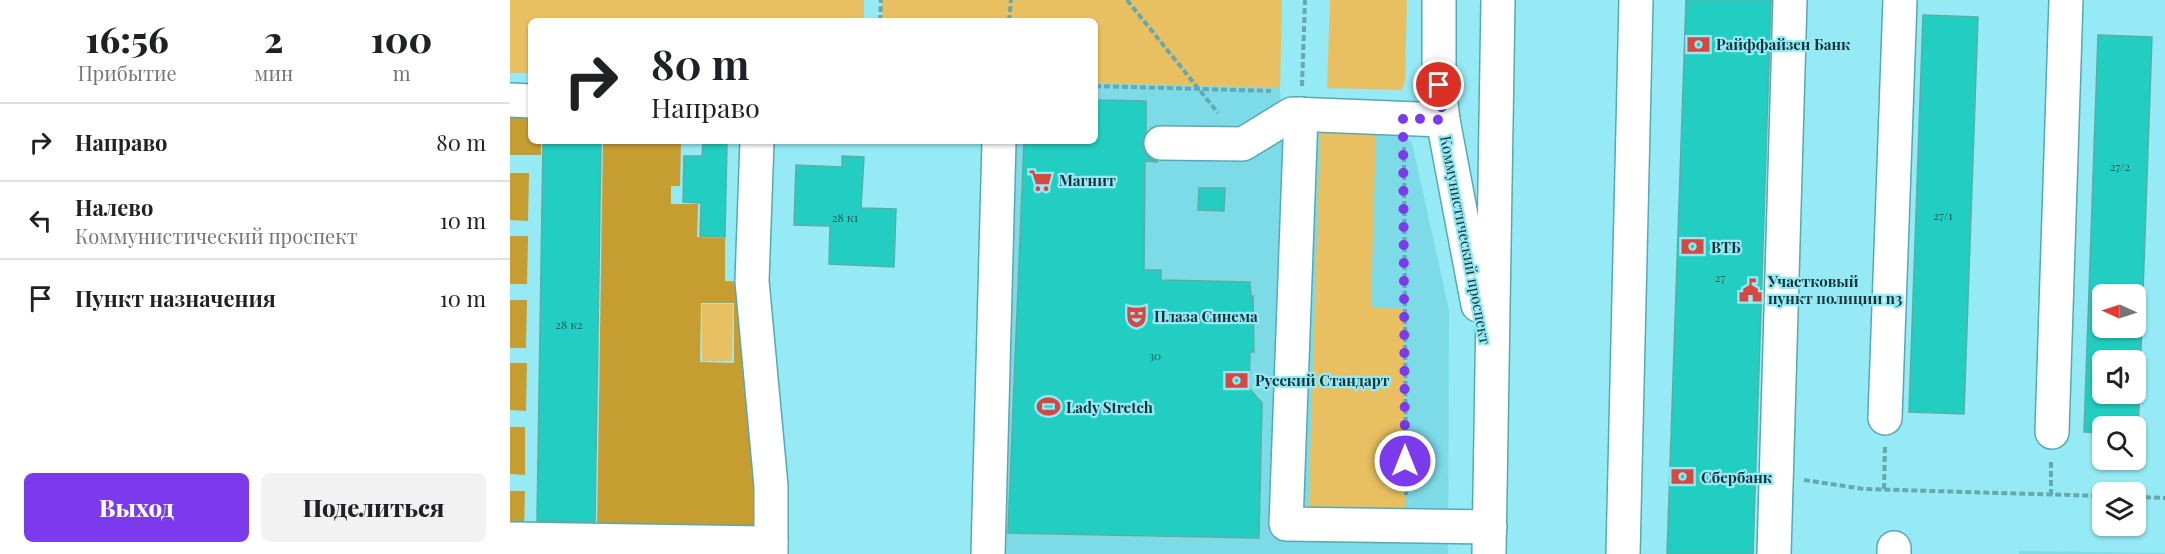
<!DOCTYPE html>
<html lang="ru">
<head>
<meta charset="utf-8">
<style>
  :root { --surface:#fff; --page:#f2f2f2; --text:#202124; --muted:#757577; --line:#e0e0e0; --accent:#7c3aed }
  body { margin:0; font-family:"Playfair Display",serif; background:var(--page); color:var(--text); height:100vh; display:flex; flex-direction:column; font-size:22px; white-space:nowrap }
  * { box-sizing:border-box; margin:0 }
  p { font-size:20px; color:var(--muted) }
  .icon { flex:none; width:33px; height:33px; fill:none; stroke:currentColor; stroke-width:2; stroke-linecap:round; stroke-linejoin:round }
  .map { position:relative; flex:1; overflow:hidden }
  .drawer { display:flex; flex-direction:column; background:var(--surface); width:510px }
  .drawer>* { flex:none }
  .guide { position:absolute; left:18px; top:18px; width:570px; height:126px; border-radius:9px; box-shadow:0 2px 4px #0004; background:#fff; color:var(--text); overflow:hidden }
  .needle { width:39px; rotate:273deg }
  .controls { position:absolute; left:1582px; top:284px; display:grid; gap:12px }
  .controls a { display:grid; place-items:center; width:54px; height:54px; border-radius:9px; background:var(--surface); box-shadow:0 2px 4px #0004; font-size:30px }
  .pin { position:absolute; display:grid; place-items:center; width:51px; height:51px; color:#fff; margin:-26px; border:3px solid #fff; border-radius:50%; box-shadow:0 2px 6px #0007 }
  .me { position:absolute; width:66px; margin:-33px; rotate:0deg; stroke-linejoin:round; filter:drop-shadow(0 0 4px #0008) }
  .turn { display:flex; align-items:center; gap:21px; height:126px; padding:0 24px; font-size:27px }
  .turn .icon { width:78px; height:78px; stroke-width:2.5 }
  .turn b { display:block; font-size:42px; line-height:51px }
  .eta { display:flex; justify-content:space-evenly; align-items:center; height:102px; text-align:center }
  .eta b { font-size:36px; font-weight:800; line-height:42px }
  .button { display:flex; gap:12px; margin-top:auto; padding:12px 24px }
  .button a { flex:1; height:69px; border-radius:9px; background:var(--accent); color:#fff; font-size:24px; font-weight:800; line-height:69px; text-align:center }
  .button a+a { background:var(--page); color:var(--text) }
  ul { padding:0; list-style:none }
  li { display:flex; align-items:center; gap:18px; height:78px; padding:0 24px; border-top:2px solid var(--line) }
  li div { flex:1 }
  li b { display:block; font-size:22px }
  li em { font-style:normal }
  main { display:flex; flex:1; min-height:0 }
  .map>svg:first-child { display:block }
</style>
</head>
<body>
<main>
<section class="drawer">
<div class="eta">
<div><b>16:56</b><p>Прибытие</p></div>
<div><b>2</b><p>мин</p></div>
<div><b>100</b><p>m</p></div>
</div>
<ul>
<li><svg class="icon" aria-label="right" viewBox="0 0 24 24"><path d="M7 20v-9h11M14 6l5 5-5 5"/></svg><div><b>Направо</b></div><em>80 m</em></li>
<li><svg class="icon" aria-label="left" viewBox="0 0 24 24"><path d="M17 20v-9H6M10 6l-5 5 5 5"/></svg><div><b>Налево</b><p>Коммунистический проспект</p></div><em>10 m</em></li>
<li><svg class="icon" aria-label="arrive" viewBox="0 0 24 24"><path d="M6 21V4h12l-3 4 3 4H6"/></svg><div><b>Пункт назначения</b></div><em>10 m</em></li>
</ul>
<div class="button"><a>Выход</a><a>Поделиться</a></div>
</section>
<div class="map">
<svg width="1655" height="554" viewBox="0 0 1655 554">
  <rect width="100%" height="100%" fill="#95eaf5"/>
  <g fill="#7ddbe8">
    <path d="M585 83 770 88 772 133 885 135 894 137 902 143 939 310 938 554H478L494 141H585Z"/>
    <path d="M1509 551 1655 553V554H1509Z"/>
  </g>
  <g fill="#e8c061">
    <path d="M0 0H354V21H21V73H0Z"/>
    <path d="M372 0H772L770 88 585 83V21H372Z"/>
    <path d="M820 0H897L895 80 892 90 817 88Z"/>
    <path d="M810 133H866L861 307 894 309 896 526 798 524Z"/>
    <path d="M192 304H223L222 361H192Z"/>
  </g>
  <g fill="#c69d31" fill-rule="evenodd">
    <path d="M0 110H21V141H31V155H0Z"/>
    <path d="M93 141H171L170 186H161V204H188L187 237 215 238V281L238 282 254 533 87 531ZM191 303H224V363L190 362Z"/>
    <path d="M0 173H19L18 221 0 220Z"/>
    <path d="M0 236H18L17 284H0Z"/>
    <path d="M0 300H17L16 348H0Z"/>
    <path d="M0 363H17L16 411 0 410Z"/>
    <path d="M0 427H15V475L0 474Z"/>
    <path d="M0 491H15L14 529H0Z"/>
  </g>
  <g fill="#22cec1" stroke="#5aaea5" stroke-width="1.5" fill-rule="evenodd">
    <path d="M1176 0H1261L1243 554H1157Z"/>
    <path d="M1413 15 1468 17 1454 414 1399 412Z"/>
    <path d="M1588 35 1642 37 1628 434H1626V426H1593V433L1574 432ZM1593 294H1626V327H1593ZM1593 360H1626V393H1593Z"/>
    <path d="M585 100 636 101V133L632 143 635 153 641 159 648 162 635 161 634 270H651V280L740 282 741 297 743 296 744 352H740L739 388 752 403 749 538 498 533 514 141H585Z"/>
    <path d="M33 141H91L85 522 27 521Z"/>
    <path d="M193 142 217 143 215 237 190 236 191 203 173 202 174 156H192Z"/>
    <path d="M332 156 354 157 351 208 386 209 384 267 319 264 320 226 284 225 286 165 332 167Z"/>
    <path d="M689 188H715L714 211 688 210Z"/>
  </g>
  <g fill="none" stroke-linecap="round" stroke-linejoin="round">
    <defs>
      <g id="minor">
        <path d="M0 100 21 101"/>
        <path d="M791 114 776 524 980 527"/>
        <path d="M247 141 242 281 261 486V554"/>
        <path d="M651 143 733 144 782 114 933 120"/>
        <path d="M1375 418 1390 0"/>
        <path d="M1542 432 1556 0"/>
        <path d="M0 539 261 543"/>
        <path d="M478 554 489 141"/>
        <path d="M1113 554 1126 0"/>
        <path d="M1264 554 1280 0"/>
        <path d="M1384 554V548"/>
      </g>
      <g id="major">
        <path d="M929 0V85L933 120 968 305"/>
        <path d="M979 554 988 0"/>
      </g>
    </defs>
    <use href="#minor" stroke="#55a9b4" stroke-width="36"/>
    <use href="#major" stroke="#55a9b4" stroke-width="36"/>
    <g stroke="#65a8b1" stroke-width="4" stroke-dasharray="6 3" stroke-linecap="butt">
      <path d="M617 0 708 113"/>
      <path d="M370 21 371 0"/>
      <path d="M499 21 501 0"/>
      <path d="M585 86 761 91"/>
      <path d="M792 86 795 0"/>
      <path d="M894 147 896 496"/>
      <path d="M1294 480 1354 489 1593 496"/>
      <path d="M1374 489 1375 446"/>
      <path d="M1541 495V460"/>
      <path d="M1626 497 1655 498"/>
    </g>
    <use href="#minor" stroke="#fff" stroke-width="33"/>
    <use href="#major" stroke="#fff" stroke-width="33"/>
  </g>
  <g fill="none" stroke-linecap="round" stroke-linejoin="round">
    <path stroke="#7c3aed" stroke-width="10" stroke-dasharray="0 18" d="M895 461 893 118 933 120 929 85"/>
  </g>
  <defs>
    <symbol id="bank-bare" viewBox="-9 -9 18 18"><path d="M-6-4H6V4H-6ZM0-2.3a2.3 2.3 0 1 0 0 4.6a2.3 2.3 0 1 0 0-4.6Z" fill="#d64841" stroke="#95eaf5" stroke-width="2.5" paint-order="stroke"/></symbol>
    <symbol id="supermarket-bare" viewBox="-9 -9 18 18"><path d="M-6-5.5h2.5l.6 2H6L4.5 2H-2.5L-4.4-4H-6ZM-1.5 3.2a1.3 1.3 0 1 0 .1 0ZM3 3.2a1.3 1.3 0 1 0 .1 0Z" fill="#d64841" stroke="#95eaf5" stroke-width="2.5" paint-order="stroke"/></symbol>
    <symbol id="civic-bare" viewBox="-9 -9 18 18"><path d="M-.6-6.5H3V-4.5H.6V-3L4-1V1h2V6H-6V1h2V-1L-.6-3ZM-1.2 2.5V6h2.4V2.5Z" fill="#d64841" stroke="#95eaf5" stroke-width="2.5" paint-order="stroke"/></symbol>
    <symbol id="theatre-bare" viewBox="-9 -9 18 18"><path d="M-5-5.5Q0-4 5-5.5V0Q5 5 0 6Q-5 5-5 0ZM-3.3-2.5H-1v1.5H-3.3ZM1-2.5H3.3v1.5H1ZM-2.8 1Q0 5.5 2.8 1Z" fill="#d64841" stroke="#95eaf5" stroke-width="2.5" paint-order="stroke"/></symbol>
    <symbol id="stadium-bare" viewBox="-9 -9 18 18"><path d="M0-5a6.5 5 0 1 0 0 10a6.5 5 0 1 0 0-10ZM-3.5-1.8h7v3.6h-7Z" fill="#d64841" stroke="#95eaf5" stroke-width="2.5" paint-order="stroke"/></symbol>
  </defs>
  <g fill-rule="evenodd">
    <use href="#bank-bare" x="1172" y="28" width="33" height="33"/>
    <use href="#supermarket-bare" x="514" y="164" width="33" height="33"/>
    <use href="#bank-bare" x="1166" y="230" width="33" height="33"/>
    <use href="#civic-bare" x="1224" y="274" width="33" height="33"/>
    <use href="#theatre-bare" x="610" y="300" width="33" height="33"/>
    <use href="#bank-bare" x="710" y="364" width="33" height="33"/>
    <use href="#stadium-bare" x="522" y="390" width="33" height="33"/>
    <use href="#bank-bare" x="1156" y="460" width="33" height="33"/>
  </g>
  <g text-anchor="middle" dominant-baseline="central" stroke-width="4.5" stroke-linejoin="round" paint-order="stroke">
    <g font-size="12" fill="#145a5b">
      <text x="1610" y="166">27/2</text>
      <text x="1433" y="215">27/1</text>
      <text x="335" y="217">28 к1</text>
      <text x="1210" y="277">27</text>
      <text x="59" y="324">28 к2</text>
      <text x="645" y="355">30</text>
    </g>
    <g font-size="15" font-weight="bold" fill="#103439" stroke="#95eaf5" text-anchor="start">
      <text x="1206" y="44">Райффайзен Банк</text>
      <text x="549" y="180">Магнит</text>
      <text x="1201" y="247">ВТБ</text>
      <text x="1258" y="281">Участковый<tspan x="1258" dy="17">пункт полиции n3</tspan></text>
      <text x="644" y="316">Плаза Синема</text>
      <text x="745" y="380">Русский Стандарт</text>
      <text x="556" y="407">Lady Stretch</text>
      <text x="1191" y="477">Сбербанк</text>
    </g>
    <g font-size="15" fill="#103439" stroke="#95eaf5">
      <text transform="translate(956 240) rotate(79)">Коммунистический проспект</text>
    </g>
  </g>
</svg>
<div class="controls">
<a><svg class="needle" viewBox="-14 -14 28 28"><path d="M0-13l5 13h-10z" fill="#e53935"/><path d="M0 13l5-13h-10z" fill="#757577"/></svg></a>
<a><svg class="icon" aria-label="sound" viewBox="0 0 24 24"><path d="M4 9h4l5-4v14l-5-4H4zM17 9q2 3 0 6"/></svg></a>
<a><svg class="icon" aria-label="search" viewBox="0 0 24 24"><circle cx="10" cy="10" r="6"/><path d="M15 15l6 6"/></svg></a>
<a><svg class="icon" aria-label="layers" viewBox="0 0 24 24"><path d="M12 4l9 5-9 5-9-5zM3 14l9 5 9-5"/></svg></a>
</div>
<div class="pin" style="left:929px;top:85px;background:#d93025"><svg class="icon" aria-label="arrive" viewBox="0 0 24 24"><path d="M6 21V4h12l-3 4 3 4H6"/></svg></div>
<svg class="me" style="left:895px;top:461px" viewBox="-20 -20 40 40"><circle r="17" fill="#7c3aed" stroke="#fff" stroke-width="3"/><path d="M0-11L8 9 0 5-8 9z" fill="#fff"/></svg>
<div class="guide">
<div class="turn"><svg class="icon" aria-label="right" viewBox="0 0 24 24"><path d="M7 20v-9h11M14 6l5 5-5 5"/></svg><div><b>80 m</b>Направо</div></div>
</div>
</div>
</main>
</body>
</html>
